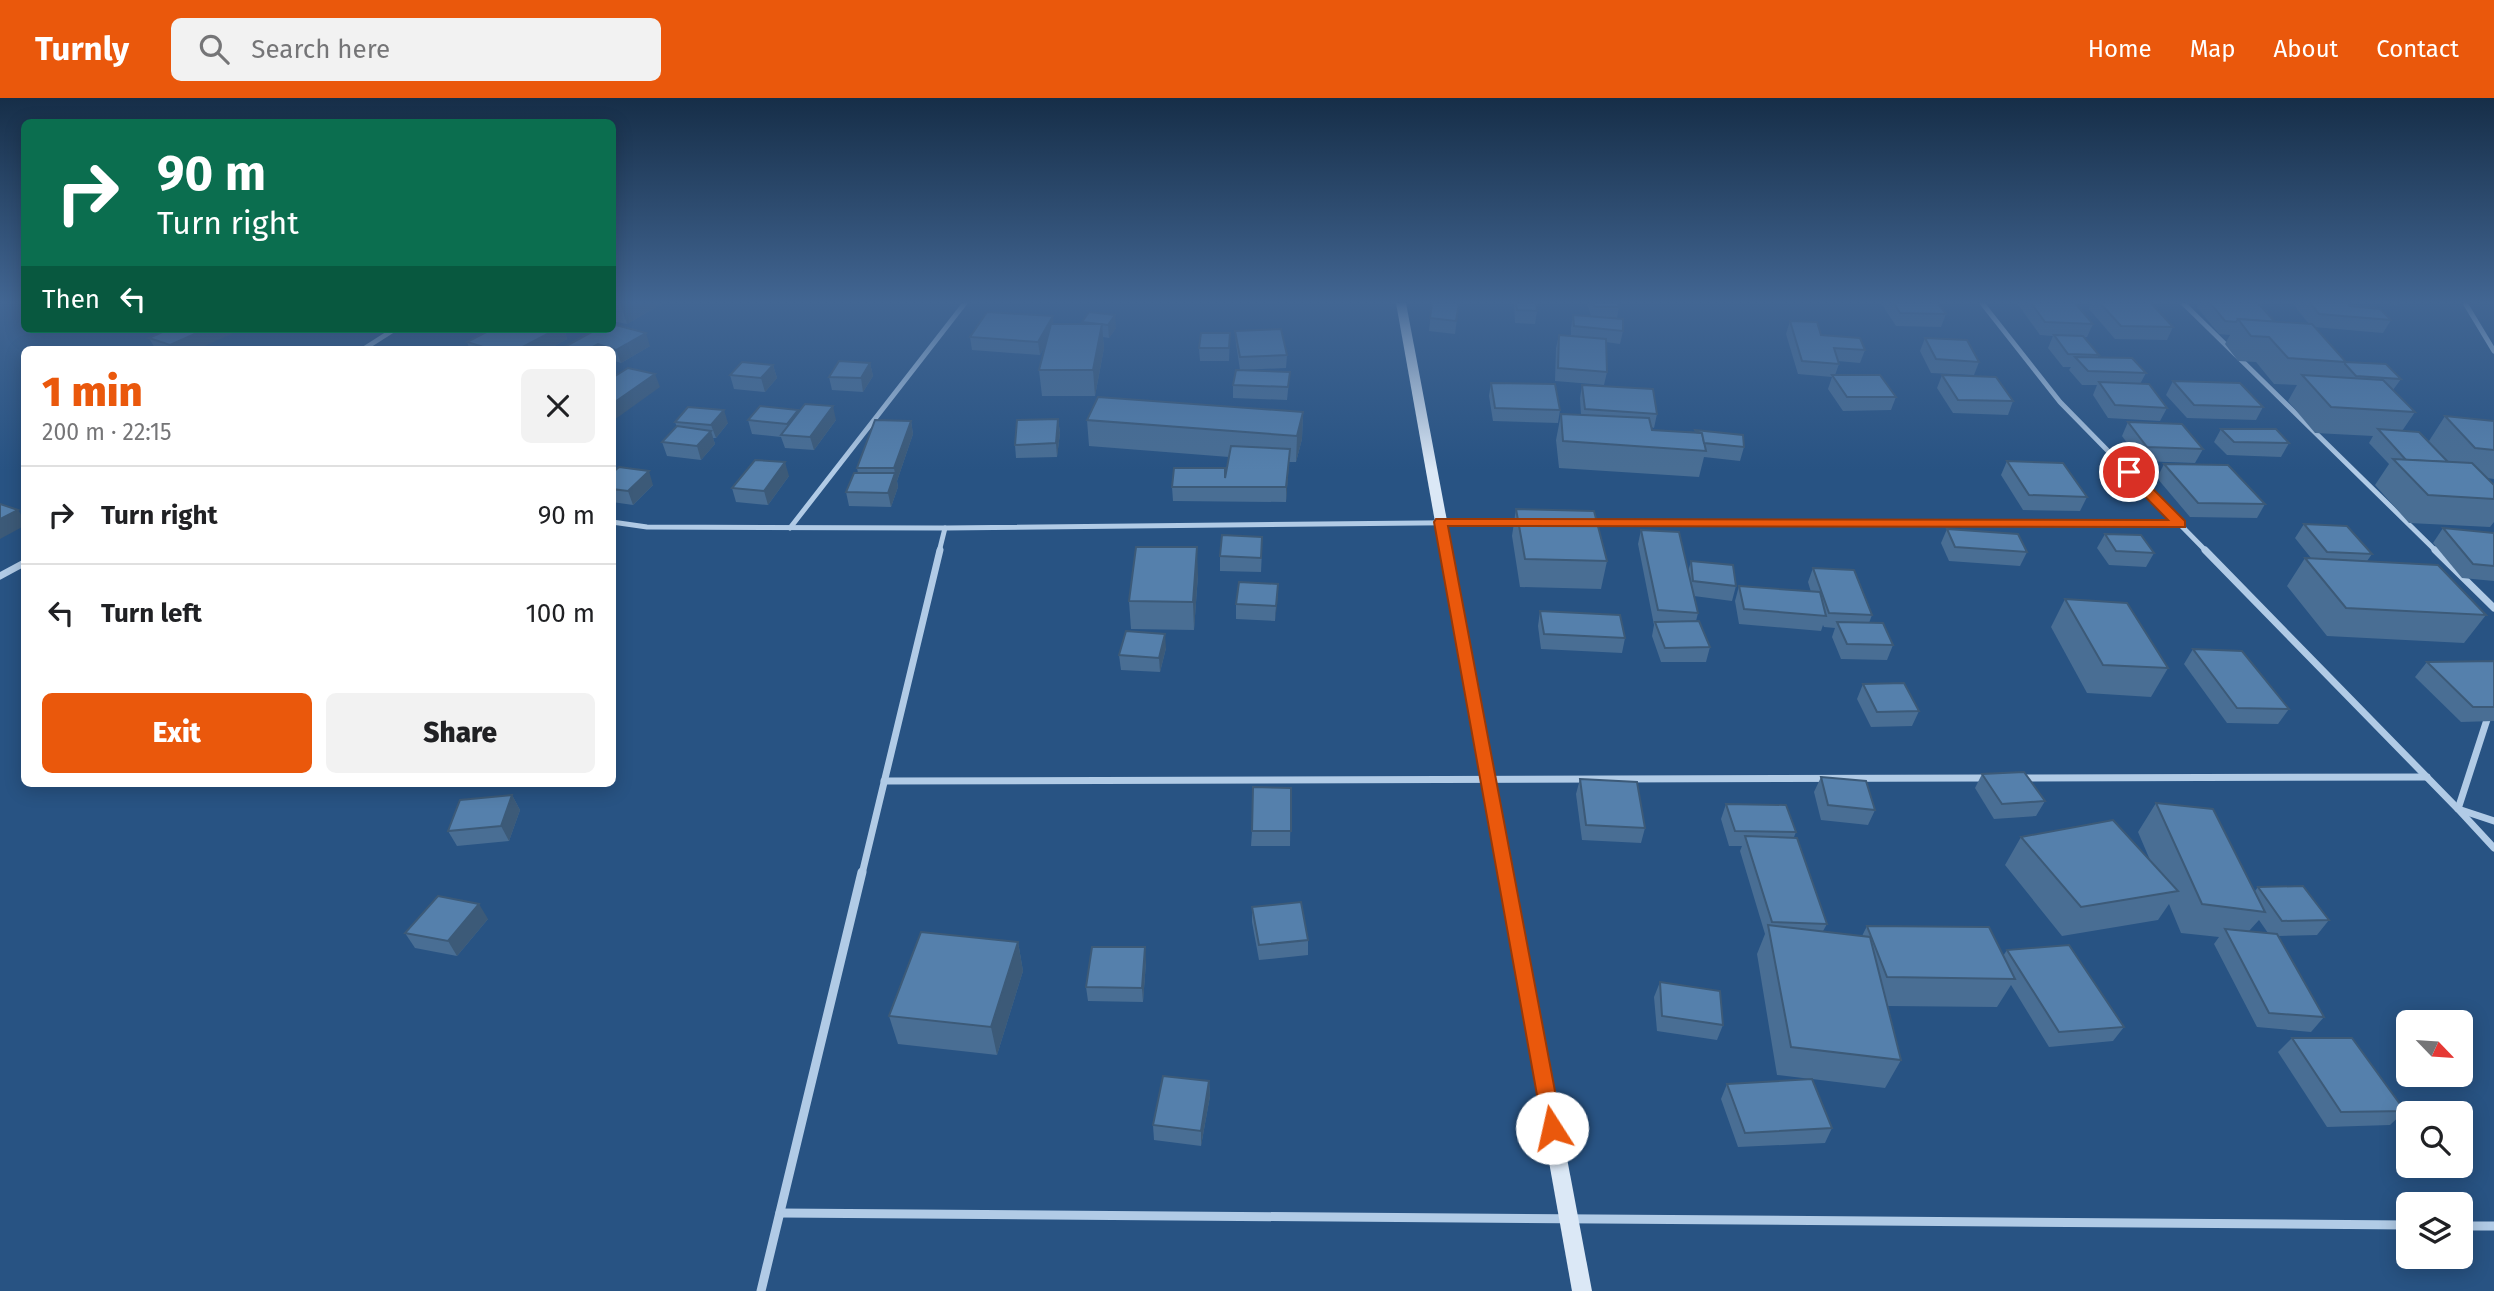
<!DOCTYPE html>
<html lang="en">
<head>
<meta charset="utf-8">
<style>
  :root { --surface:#fff; --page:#f2f2f2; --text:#202124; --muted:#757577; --line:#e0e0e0; --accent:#ea580c }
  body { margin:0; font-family:"Fira Sans",sans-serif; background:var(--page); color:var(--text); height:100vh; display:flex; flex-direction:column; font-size:26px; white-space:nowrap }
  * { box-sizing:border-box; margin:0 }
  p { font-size:23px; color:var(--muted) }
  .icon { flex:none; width:38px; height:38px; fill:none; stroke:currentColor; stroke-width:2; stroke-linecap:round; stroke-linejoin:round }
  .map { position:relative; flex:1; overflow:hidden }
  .panel { position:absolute; left:21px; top:248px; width:595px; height:441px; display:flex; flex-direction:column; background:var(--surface); border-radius:10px; box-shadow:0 4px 18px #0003 }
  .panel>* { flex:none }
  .guide { position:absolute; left:21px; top:21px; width:595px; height:214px; border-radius:10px; box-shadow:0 4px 18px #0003; background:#0b6e4f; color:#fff; overflow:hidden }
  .needle { width:46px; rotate:115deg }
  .controls { position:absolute; left:2396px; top:912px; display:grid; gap:14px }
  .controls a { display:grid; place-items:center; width:77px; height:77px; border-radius:10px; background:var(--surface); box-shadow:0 4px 18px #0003; font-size:35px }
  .pin { position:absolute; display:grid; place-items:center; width:60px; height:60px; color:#fff; margin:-30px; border:4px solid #fff; border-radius:50%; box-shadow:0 2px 7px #0007 }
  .me { position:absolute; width:77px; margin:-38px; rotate:350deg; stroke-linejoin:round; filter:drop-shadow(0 0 5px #0008) }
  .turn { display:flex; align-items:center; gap:24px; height:147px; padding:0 21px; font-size:32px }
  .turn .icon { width:91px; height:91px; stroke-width:2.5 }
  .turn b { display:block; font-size:49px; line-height:60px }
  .then { display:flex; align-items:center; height:66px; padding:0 21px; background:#0003; gap:14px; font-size:26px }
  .round { display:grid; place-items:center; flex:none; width:74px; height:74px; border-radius:10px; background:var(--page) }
  .summary { display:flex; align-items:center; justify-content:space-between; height:119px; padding:0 21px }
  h1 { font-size:42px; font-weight:800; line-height:52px; color:var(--accent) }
  .action { display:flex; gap:14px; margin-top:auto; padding:14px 21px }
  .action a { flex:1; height:80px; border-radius:10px; background:var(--accent); color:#fff; font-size:28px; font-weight:800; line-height:80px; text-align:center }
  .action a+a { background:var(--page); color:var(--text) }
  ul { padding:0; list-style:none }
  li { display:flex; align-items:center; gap:21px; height:98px; padding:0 21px; border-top:2px solid var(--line) }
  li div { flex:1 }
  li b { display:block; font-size:26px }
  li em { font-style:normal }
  header { display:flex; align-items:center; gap:42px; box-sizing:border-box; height:98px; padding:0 35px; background:var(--accent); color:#fff }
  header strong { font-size:33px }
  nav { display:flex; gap:38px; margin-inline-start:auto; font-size:24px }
  .search { width:490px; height:63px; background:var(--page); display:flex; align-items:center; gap:18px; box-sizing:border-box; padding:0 24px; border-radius:10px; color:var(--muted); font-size:26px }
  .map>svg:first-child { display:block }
</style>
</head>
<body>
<header>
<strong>Turnly</strong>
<div class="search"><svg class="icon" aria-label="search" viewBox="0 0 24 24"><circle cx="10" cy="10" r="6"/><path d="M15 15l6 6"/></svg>Search here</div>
<nav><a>Home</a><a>Map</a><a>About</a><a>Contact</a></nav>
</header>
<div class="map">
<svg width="2494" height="1193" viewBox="0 0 2494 1193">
  <rect width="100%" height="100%" fill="#285383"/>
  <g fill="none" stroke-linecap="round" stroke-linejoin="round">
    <g stroke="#b1cbe6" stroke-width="5">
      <path d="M1982 205 2060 304 2207 454"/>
      <path d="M2183 205 2437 454"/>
      <path d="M2465 205 2494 253"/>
      <path d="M362 252 395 231"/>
      <path d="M612 424 647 429 945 430 1521 424"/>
      <path d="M1589 424 2180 426"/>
      <path d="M790 430 965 205"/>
      <path d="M939 454 945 430"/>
    </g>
    <g stroke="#b1cbe6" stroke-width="7">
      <path d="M2205 452 2458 711 2494 723"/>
      <path d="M2435 452 2494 510"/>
      <path d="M0 478 24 465"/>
      <path d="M2494 600 2458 711 2494 750"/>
      <path d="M2022 680 2427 679"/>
      <path d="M884 683 1989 680"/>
      <path d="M862 776 940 452"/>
    </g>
    <g stroke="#b1cbe6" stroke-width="9">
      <path d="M780 1115 2408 1127"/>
      <path d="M2460 1128H2494"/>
      <path d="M761 1193 862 774"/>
    </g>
    <path fill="#dbe8f6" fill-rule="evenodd" d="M1396 205H1406L1592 1193H1572Z"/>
  </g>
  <g fill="#496e94" fill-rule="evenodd">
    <path d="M612 205H663L627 226 612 223Z"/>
    <path d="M1432 205H1459L1455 236 1429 233Z"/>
    <path d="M1514 205H1536L1537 213 1535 226 1515 225Z"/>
    <path d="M1587 205H1618L1619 209 1617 220 1623 233 1620 246 1606 244 1607 274 1604 287 1555 283 1556 250 1559 237 1571 238V230L1573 217 1591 218Z"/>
    <path d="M1881 205H1938L1946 216 1941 229 1896 228Z"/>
    <path d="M2017 205H2075L2093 226 2087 239H2084L2099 257 2098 259 2146 275 2140 286 2167 310 2160 323 2108 320 2093 297 2097 287H2082L2069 272 2071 269H2063L2048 250 2053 238 2040 237Z"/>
    <path d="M2091 205H2151L2173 229 2167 242 2115 241 2089 211Z"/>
    <path d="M2198 205H2258L2275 224 2309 226 2292 205H2348L2350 208 2391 222 2383 235 2314 229 2345 264 2401 281 2393 292 2415 314 2402 333 2429 343 2445 318 2494 323V381L2487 380 2494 387V424L2490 429 2409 425 2375 387 2389 366 2369 345 2373 338 2315 335 2288 303 2297 287 2274 286 2256 264 2238 263 2225 246 2230 237 2219 236 2196 208Z"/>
    <path d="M2377 205H2398L2397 207Z"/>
    <path d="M1089 214 1116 230 1109 240 1103 239 1104 250 1095 298H1042L1039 272 1045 247 1040 257 972 252 970 239 1053 218V226H1082V224Z"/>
    <path d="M1790 223 1821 237 1865 252 1860 265 1838 263 1839 266 1835 277 1896 299 1891 312 1843 313 1828 291 1832 279 1798 276 1786 236Z"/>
    <path d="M492 231H564L567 241 547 252H470L467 244Z"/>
    <path d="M597 231 650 248 621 265 612 262V252H559Z"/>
    <path d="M1235 233 1287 257 1286 270 1240 272 1236 246Z"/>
    <path d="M1230 235 1229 263H1200L1199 250Z"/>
    <path d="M149 240 196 252H156Z"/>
    <path d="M1925 240 1979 264 1974 277 1931 275 1920 253Z"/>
    <path d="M870 265 873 278 863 294 832 292 829 279Z"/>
    <path d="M773 267 777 280 765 294 734 291 730 277Z"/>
    <path d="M1290 274 1287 302 1233 300V287Z"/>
    <path d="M1942 277 2013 303 2008 317 1953 315 1937 290Z"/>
    <path d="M2173 283 2263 309 2256 322 2187 320 2166 297Z"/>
    <path d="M1491 285 1560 312 1558 325 1493 323 1489 298Z"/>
    <path d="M1582 287 1657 316 1654 330 1651 329 1652 332 1695 334V332L1744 349 1740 363 1704 359 1699 379 1559 370 1556 342 1561 316 1581 317 1580 300Z"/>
    <path d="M1303 314 1302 341 1296 364H1289L1286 404 1173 403 1172 389 1225 378 1229 359 1089 348 1087 322Z"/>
    <path d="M1058 321 1060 335 1057 359 1016 360 1015 347Z"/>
    <path d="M748 322H836L814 352 785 350 781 339 752 336Z"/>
    <path d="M911 323 913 336 897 383 898 389 891 409 849 408 846 394 858 375 857 370Z"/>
    <path d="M675 324 728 325 716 340H713L715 346 701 362 667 358 662 344 677 329Z"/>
    <path d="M2128 324 2203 351 2195 365 2140 363 2122 338Z"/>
    <path d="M2221 331 2289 345 2281 359 2227 357 2214 344Z"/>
    <path d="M2007 363 2087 399 2080 413 2023 412 2001 377Z"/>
    <path d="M2164 366 2265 406 2257 420 2190 419 2157 380Z"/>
    <path d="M612 375 653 387 633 407 612 404Z"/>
    <path d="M789 378 768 407 736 404 732 390Z"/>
    <path d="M1516 411 1607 463 1601 491 1520 489 1512 438Z"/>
    <path d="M2304 426 2372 456 2367 463 2486 517 2464 545 2327 538 2287 488 2305 460H2311L2295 440Z"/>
    <path d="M2443 430 2494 435V483L2462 480 2433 445Z"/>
    <path d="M1947 431 2027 454 2020 468 1949 463 1941 445Z"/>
    <path d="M1641 432 1688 474 1691 463 1736 488 1732 503 1694 498 1698 515 1696 523 1710 549 1706 564H1661L1652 538 1654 527 1638 446Z"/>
    <path d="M2105 436 2154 455 2146 469 2109 467 2097 450Z"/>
    <path d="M1262 453 1261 474 1220 473V458Z"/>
    <path d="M1813 470 1872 517 1869 525 1893 547 1887 562 1841 561 1832 539 1835 530 1824 529 1823 527 1821 533 1739 526 1735 503 1739 488 1811 494 1808 484Z"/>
    <path d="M1198 477 1194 532 1131 531 1129 503Z"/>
    <path d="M1278 486 1275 523 1236 521V506Z"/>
    <path d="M2065 501 2168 570 2151 599 2087 595 2051 529Z"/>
    <path d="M1540 513 1625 540 1622 555 1541 551 1538 528Z"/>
    <path d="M1166 550 1160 574 1121 572 1119 557Z"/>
    <path d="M2193 551 2289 611 2278 626 2227 625 2184 566Z"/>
    <path d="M2494 563V623L2461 624 2415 579 2427 564Z"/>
    <path d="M1863 586 1919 613 1912 628 1871 629 1857 601Z"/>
    <path d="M1982 676 2045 703 2036 718 1994 721 1975 690Z"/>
    <path d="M1821 679 1875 712 1868 727 1821 722 1814 694Z"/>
    <path d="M1580 681 1645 730 1641 745 1582 742 1576 696Z"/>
    <path d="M1291 690 1290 748H1251L1252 733Z"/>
    <path d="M512 697 520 712 509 743 457 748 448 733Z"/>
    <path d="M2156 705 2255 793 2258 789 2329 822 2317 837 2278 838 2324 919 2311 934 2257 929 2214 846 2219 839 2181 835 2169 806 2158 822 2062 838 2005 767 2021 739 2150 762 2138 734ZM2259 822 2268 835 2249 833Z"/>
    <path d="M1726 706 1796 734 1794 739 1827 826 1823 833 1862 838 1867 828 2003 858 2007 852 2124 929 2113 943 2049 949 2011 887 1997 909 1888 908 1901 962 1885 990 1812 981 1832 1030 1825 1045 1738 1049 1721 1001 1727 986 1811 981 1777 977 1757 856 1765 836 1740 753 1742 748H1729L1721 721Z"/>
    <path d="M1252 809 1308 842V857L1259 862 1252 824Z"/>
    <path d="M488 821 457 858 415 850 405 835Z"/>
    <path d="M1018 844 1023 873 997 957 898 946 889 918Z"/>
    <path d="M1146 864 1143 904 1088 903 1086 889Z"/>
    <path d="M1660 884 1723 927 1717 942 1657 933 1654 899Z"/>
    <path d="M2292 940 2405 1013 2390 1027 2327 1029 2278 954Z"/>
    <path d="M1209 983 1210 998 1201 1048 1154 1042 1153 1027Z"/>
  </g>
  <g fill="#3c5a78">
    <path d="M620 205H663L627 226Z"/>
    <path d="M1115 217 1116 230 1109 240 1108 227Z"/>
    <path d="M1053 218 1054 231 1040 257 1038 244Z"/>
    <path d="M1102 226 1104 250 1095 298 1093 272Z"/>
    <path d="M206 231H242L196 252H173L170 247Z"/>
    <path d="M557 231H564L567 241 547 252H517Z"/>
    <path d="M646 235 650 248 621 265 616 252Z"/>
    <path d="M598 246 600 252H587Z"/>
    <path d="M870 265 873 278 863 294 861 280Z"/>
    <path d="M773 267 777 280 765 294 761 280Z"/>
    <path d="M655 276 660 289 614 322 612 318V306Z"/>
    <path d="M833 308 836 322 814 352 810 339Z"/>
    <path d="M724 312 728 325 716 340 711 327Z"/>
    <path d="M798 312 801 326 789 337 787 326Z"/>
    <path d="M1303 314 1302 341 1296 364 1297 338Z"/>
    <path d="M1058 321 1060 335 1057 359 1056 345Z"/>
    <path d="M911 323 913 336 897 383 898 389 891 409 888 395 895 376 894 370Z"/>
    <path d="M711 333 715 346 701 362 697 348Z"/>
    <path d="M1290 351 1289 365 1286 404V389Z"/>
    <path d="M785 364 789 378 768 407 764 393Z"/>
    <path d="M649 373 653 387 633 407 628 393Z"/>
    <path d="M18 412 24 421V428L0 441V421Z"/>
    <path d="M1197 449 1198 477 1194 532 1193 504Z"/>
    <path d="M1278 486V500L1275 523 1276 508Z"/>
    <path d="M1165 536 1166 550 1160 574 1159 560Z"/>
    <path d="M512 697 520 712 509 743 501 728Z"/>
    <path d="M479 806 488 821 457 858 448 843Z"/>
    <path d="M1018 844 1023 873 997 957 991 929Z"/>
    <path d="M1145 849 1146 864 1143 904 1142 890Z"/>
    <path d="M1209 983 1210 998 1201 1048V1033Z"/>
  </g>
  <g fill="#5580ac" stroke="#3c5a78" stroke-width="2">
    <path d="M1432 205H1459L1456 223 1430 220Z"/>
    <path d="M1516 205H1536L1537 213 1517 212Z"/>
    <path d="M1593 205H1618L1619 209H1595Z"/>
    <path d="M1894 205H1938L1946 216 1900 215Z"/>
    <path d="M2031 205H2075L2093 226 2045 224Z"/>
    <path d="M2100 205H2151L2173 229 2121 228Z"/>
    <path d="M2210 205H2258L2275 224 2238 221 2236 224 2225 223Z"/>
    <path d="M2310 205H2348L2350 208 2380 211 2391 222 2319 216Z"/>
    <path d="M987 214 1053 218 1038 244 970 239Z"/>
    <path d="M1089 214 1115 217 1108 227 1082 224Z"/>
    <path d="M1573 217 1623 221V233L1574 228Z"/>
    <path d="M2238 221 2312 226 2346 264 2288 260 2269 239 2251 238Z"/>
    <path d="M1790 223 1817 224 1821 237 1860 240 1865 252 1834 250 1839 266 1802 263Z"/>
    <path d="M612 226 646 235 616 252 598 246 587 252H559L597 231H612Z"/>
    <path d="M1051 226H1102L1093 272H1039Z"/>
    <path d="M169 231H206L170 247 149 240Z"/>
    <path d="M492 231H557L517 252H493L467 244Z"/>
    <path d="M1281 231 1287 257 1240 259 1235 233Z"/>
    <path d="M1201 235H1230L1229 250H1199Z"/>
    <path d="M1559 237 1606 241 1607 274 1558 270Z"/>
    <path d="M2054 237 2083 238 2099 257 2068 256Z"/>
    <path d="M1925 240 1967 242 1979 264 1936 261Z"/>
    <path d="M2075 259 2132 260 2146 275 2088 273Z"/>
    <path d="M839 263 870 265 861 280 829 279Z"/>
    <path d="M742 264 773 267 761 280 730 277Z"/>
    <path d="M2345 264 2386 266 2401 281 2356 278 2345 266Z"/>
    <path d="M628 270 655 276 612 306V280Z"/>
    <path d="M1236 272 1290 274 1288 289 1233 287Z"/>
    <path d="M1832 277H1880L1896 299H1847Z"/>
    <path d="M1942 277 1996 279 2013 303 1958 302Z"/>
    <path d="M2302 277 2383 282 2415 314 2331 309Z"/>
    <path d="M2173 283 2240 285 2263 309 2194 307Z"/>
    <path d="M2099 284 2149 286 2167 310 2115 307Z"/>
    <path d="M1491 285 1555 286 1560 312 1495 310Z"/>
    <path d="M1582 287 1653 291 1657 316 1585 311Z"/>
    <path d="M1098 299 1303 314 1297 338 1087 322Z"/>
    <path d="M805 306 833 308 810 339 781 337Z"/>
    <path d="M760 308 798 312 787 326 748 322Z"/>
    <path d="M688 309 724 312 711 327 675 324Z"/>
    <path d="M1561 316 1649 320 1652 332 1702 335 1706 353 1563 343Z"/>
    <path d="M2445 318 2494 323V352L2475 350Z"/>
    <path d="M1058 321 1056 345 1015 347 1017 322Z"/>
    <path d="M875 322 911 323 894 370H857Z"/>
    <path d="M2128 324 2182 326 2203 351 2147 349Z"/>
    <path d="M677 328 711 333 697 348 662 344Z"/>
    <path d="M2221 331H2276L2289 345 2234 344Z"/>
    <path d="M2378 331 2419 334 2448 364 2406 362Z"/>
    <path d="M1695 332 1743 337 1744 349 1704 345 1702 335 1696 334Z"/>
    <path d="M1231 348 1290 351 1286 389H1172L1174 370H1225V380Z"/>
    <path d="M2393 361 2472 365 2494 387V401L2428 397Z"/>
    <path d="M755 362 785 364 764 393 732 390Z"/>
    <path d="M2007 363 2063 365 2087 399 2029 397Z"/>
    <path d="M2164 366 2228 367 2265 406 2198 405Z"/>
    <path d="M619 369 649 373 628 393 612 391V375Z"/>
    <path d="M854 375H895L888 395 846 394Z"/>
    <path d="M0 406 18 412 0 421Z"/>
    <path d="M1516 411 1594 413 1607 463 1525 461Z"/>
    <path d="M2304 426 2347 428 2372 456 2327 454Z"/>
    <path d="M2443 430 2494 435V468L2473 466Z"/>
    <path d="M1947 431 2018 436 2027 454 1955 449Z"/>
    <path d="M1641 432 1679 434 1698 515 1658 512Z"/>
    <path d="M2105 436 2141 437 2154 455 2116 453Z"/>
    <path d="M1222 437 1262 439 1261 460 1220 458Z"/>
    <path d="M1136 449H1197L1193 504 1129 503Z"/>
    <path d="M2305 460 2438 467 2486 517 2346 510Z"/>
    <path d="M1691 463 1733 467 1736 488 1693 483Z"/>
    <path d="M1813 470 1854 472 1872 517 1829 515Z"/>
    <path d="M1239 484 1278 486 1276 508 1236 506Z"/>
    <path d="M1739 488 1820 494 1826 518 1744 511Z"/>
    <path d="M2065 501 2127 505 2168 570 2103 567Z"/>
    <path d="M1540 513 1620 517 1625 540 1544 536Z"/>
    <path d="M1699 523 1710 549 1665 550 1655 524Z"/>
    <path d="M1837 524 1883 525 1893 547 1847 546Z"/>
    <path d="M1126 533 1165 536 1159 560 1119 557Z"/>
    <path d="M2193 551 2242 553 2289 611 2237 610Z"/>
    <path d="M2494 563V609H2473L2427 564Z"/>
    <path d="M1904 585 1919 613 1877 614 1863 586Z"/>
    <path d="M2024 674 2045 703 2002 706 1982 676Z"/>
    <path d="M1821 679 1866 683 1875 712 1828 707Z"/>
    <path d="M1580 681 1637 684 1645 730 1586 727Z"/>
    <path d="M1253 689 1291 690V733H1252Z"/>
    <path d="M512 697 501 728 448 733 460 702Z"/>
    <path d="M2156 705 2213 711 2265 814 2202 806Z"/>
    <path d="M1726 706 1786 707 1796 734 1735 733Z"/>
    <path d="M2113 722 2178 793 2081 809 2021 739Z"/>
    <path d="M1745 738 1797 740 1827 826 1772 824Z"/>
    <path d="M2303 788 2329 822 2282 823 2258 789Z"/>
    <path d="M438 798 479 806 448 843 405 835Z"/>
    <path d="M1301 804 1308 842 1259 847 1252 809Z"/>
    <path d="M1768 827 1870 839 1901 962 1791 949Z"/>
    <path d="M1867 828 1989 829 2015 881 1887 879Z"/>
    <path d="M2225 831 2277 836 2324 919 2269 915Z"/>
    <path d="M921 834 1018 844 991 929 889 918Z"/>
    <path d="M2069 847 2124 929 2059 934 2007 852Z"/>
    <path d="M1092 849H1145L1142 890 1086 889Z"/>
    <path d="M1660 884 1720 893 1723 927 1662 918Z"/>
    <path d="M2292 940H2352L2405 1013 2341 1014Z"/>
    <path d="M1163 978 1209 983 1201 1033 1153 1027Z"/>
    <path d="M1812 981 1832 1030 1745 1035 1727 986Z"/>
  </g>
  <linearGradient id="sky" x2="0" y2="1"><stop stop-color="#162e48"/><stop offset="0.55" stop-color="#426693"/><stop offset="1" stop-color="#426693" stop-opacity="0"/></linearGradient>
  <rect width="2494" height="372" fill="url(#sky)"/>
  <path fill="#ea580c" stroke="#983908" stroke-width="2" d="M2124 371H2133L2185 423V429L1448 428 1562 1030 1559 1036 1552 1039 1544 1036 1434 424 1436 421 2168 422 2124 377Z"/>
</svg>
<div class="controls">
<a><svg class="needle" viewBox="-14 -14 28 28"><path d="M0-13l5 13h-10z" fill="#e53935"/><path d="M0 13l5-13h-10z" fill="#757577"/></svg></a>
<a><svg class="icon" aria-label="search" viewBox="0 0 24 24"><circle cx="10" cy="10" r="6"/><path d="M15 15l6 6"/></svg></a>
<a><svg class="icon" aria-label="layers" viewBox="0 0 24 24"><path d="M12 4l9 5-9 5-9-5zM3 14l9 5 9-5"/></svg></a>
</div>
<div class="pin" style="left:2129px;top:374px;background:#d93025"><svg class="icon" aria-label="arrive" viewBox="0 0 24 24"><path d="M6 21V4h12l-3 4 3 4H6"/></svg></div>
<svg class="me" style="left:1552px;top:1030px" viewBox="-20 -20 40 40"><circle r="19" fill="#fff"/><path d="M0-13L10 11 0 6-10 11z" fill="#ea580c"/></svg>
<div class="guide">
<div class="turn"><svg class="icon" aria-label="right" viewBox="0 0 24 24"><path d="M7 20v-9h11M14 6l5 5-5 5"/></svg><div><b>90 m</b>Turn right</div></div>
<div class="then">Then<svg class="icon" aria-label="left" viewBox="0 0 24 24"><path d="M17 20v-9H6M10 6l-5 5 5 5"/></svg></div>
</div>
<section class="panel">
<div class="summary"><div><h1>1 min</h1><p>200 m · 22:15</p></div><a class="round"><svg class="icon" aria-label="close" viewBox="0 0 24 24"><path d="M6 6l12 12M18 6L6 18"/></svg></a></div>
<ul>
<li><svg class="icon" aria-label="right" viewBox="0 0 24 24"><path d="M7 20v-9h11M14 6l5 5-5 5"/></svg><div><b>Turn right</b></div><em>90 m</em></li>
<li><svg class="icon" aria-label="left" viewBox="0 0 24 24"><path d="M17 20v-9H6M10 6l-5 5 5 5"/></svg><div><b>Turn left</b></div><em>100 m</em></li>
</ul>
<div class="action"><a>Exit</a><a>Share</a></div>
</section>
</div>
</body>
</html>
